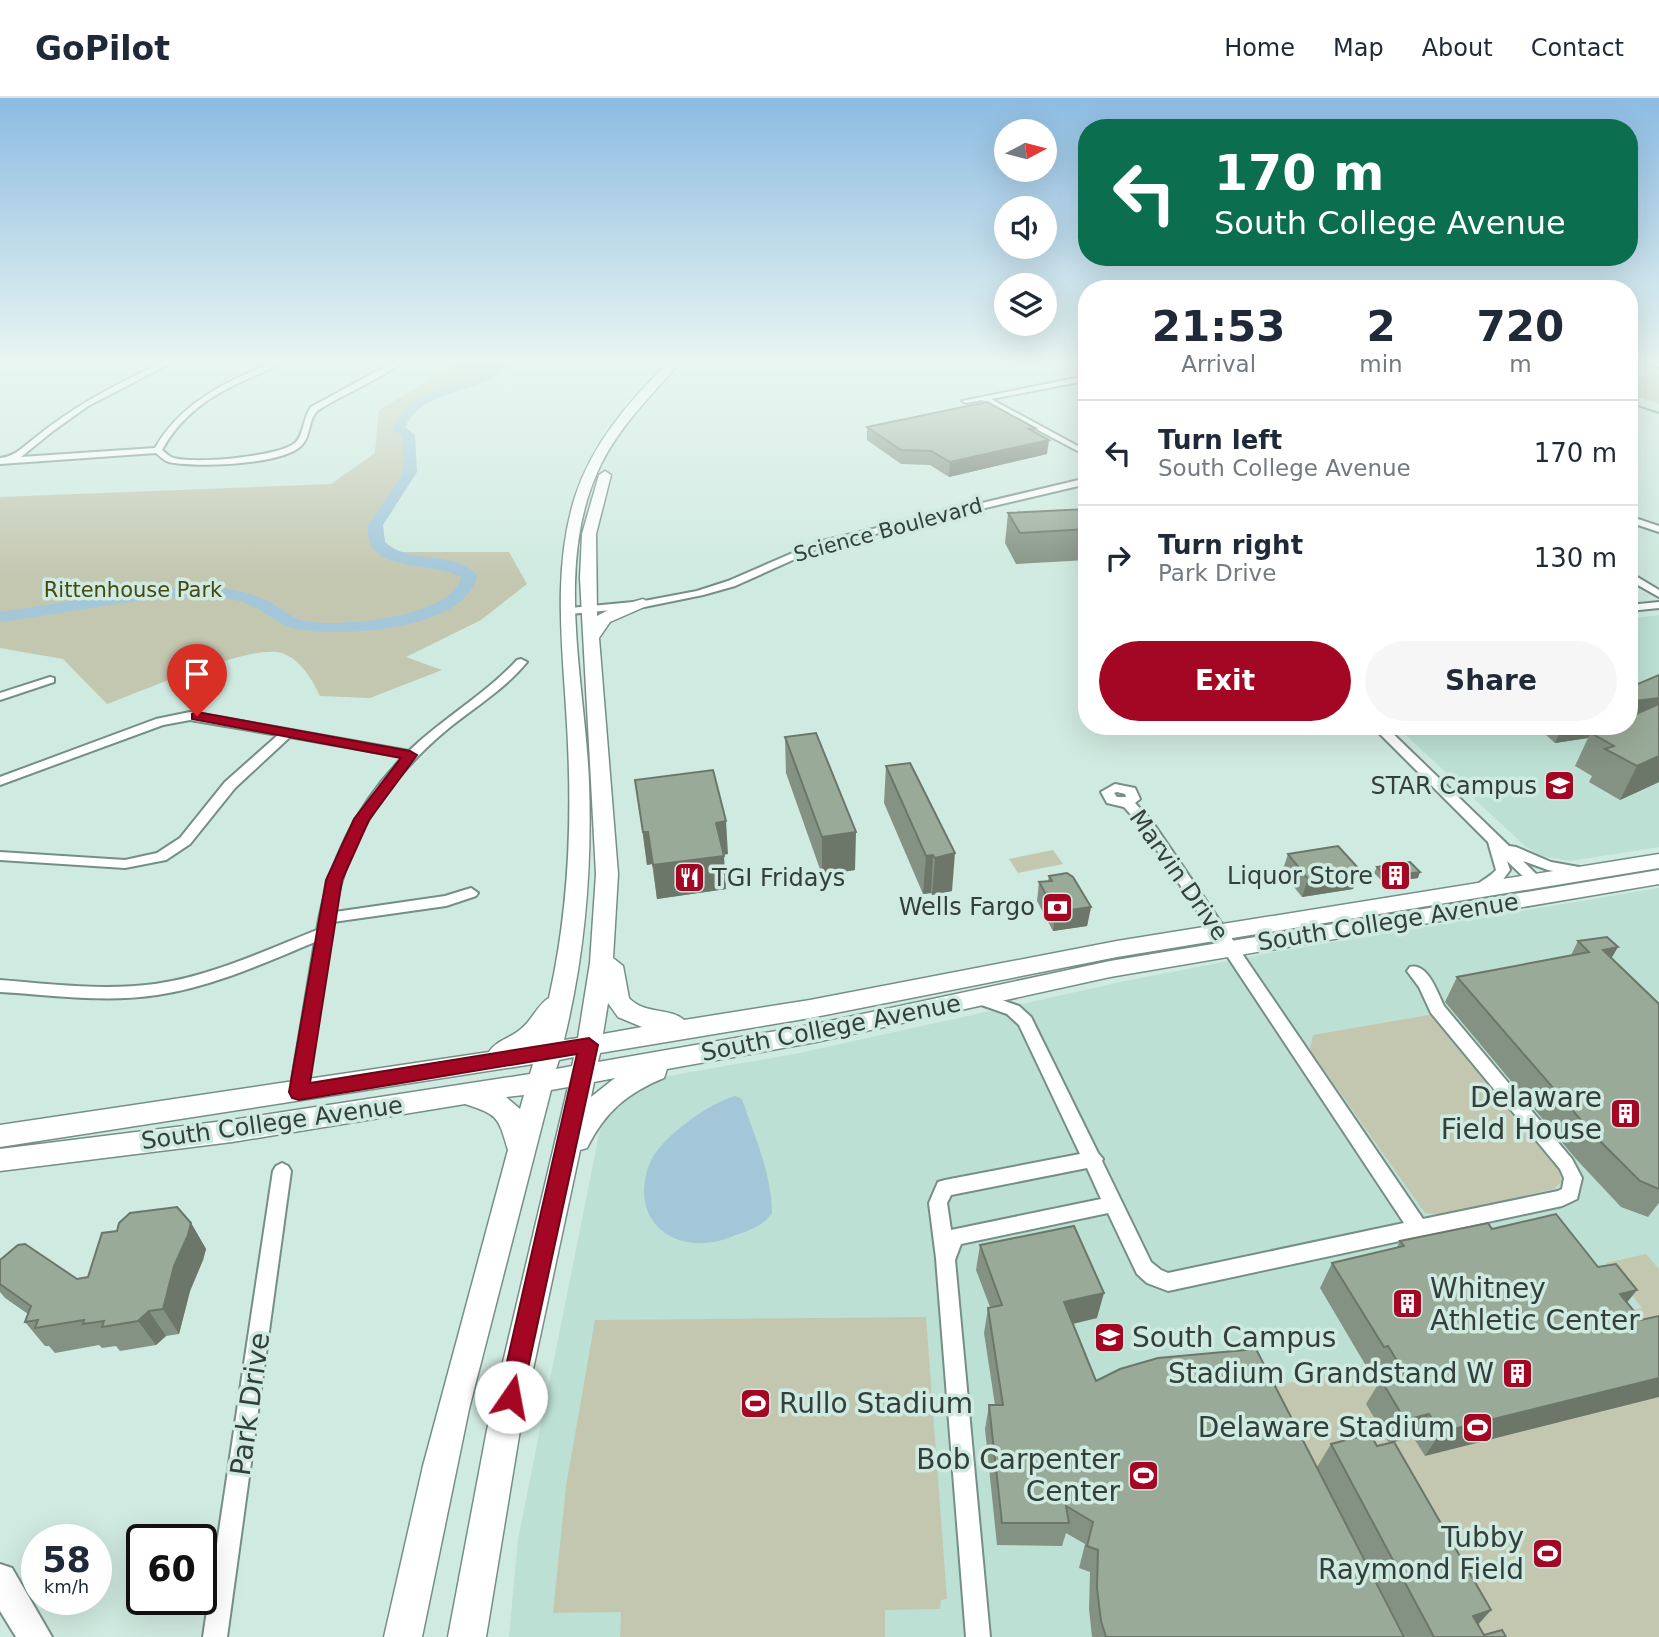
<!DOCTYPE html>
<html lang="en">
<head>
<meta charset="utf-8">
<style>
  :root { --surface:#fff; --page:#f6f6f7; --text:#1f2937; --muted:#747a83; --line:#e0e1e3; --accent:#a40724 }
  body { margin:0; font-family:"DejaVu Sans",sans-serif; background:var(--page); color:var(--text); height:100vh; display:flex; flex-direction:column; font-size:26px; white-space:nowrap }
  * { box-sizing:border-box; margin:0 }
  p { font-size:23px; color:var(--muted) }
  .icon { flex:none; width:38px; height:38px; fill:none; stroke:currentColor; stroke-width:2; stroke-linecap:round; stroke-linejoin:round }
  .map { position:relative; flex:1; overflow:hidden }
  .details { position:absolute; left:1078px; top:182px; width:560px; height:455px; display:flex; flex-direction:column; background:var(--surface); border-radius:28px; box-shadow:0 7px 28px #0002 }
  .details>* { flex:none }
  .guide { position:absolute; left:1078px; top:21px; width:560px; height:147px; border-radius:28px; box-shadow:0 7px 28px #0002; background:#0b6e4f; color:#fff; overflow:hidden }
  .needle { width:46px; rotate:83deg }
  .fabs { position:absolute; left:994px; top:21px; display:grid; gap:14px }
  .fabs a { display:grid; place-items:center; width:63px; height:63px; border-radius:50%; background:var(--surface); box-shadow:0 7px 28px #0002; font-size:35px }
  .speed { position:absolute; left:21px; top:1426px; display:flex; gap:14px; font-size:35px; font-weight:700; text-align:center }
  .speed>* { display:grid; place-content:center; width:91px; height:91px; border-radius:50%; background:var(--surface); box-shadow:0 7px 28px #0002; line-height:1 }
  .speed small { font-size:18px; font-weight:400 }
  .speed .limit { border:4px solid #111; border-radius:10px; background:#fff; color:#111 }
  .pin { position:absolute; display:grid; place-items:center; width:60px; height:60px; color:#fff; margin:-72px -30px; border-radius:50% 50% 50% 0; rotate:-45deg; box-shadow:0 0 7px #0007 }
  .pin .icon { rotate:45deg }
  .me { position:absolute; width:77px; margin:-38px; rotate:12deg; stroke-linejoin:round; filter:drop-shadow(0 0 5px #0008) }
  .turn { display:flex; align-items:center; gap:24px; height:147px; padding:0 21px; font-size:32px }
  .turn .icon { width:91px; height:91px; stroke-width:2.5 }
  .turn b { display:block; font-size:49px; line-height:60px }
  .eta { display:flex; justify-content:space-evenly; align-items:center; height:119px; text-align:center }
  .eta b { font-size:42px; font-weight:700; line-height:49px }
  .primary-button { display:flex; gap:14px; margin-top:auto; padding:14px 21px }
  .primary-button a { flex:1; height:80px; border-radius:42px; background:var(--accent); color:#fff; font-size:28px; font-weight:700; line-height:80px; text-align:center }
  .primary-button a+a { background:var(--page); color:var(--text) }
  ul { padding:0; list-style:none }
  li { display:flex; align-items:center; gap:21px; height:105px; padding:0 21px; border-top:2px solid var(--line) }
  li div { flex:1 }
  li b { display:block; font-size:26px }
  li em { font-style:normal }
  header { display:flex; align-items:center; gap:42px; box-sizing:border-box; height:98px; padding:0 35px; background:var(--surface); border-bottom:2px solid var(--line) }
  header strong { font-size:33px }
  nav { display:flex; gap:38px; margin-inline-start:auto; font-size:24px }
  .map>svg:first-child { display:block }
</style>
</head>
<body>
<header>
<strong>GoPilot</strong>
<nav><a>Home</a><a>Map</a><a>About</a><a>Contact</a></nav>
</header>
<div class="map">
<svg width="1659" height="1539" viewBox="0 0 1659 1539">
  <rect width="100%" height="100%" fill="#cfeae0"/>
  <g fill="#bce0d3">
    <path d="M1659 517V749L1570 763 1540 758 1525 748 1396 628H1629V521Z"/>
    <path d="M1659 790V1539H509L518 1441 599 1036 604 1022 620 1000 657 980 800 955 1121 884 1275 854Z"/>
  </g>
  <g fill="#c4c7b0">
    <path d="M458 265H505C481 292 435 286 410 311 404 316 402 324 398 330L408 337C410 348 413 359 410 370 405 395 372 411 374 438L387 454H509L527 486 481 522 406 559 442 572 370 600 320 598C312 581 301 562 282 555 252 545 140 594 107 606L63 561 0 550V399L331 386 375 355 379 312Z"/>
    <path d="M1659 277V306L1629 296V281Z"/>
    <path d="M1053 752 1063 766 1018 775 1009 761Z"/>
    <path d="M1434 916 1560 1071 1561 1084 1554 1091 1439 1117 1425 1115 1310 952 1313 937Z"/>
    <path d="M1646 1156 1659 1171V1539H1405L1276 1288 1366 1267 1369 1273 1642 1210 1606 1165Z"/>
    <path d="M926 1219 947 1501 941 1502 940 1511 885 1512V1539H620L621 1514 553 1515 566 1388 595 1222Z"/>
  </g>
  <path fill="#a3c6d9" d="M735 998 742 1001C754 1037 772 1077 772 1115 762 1130 746 1133 731 1139 677 1160 628 1125 649 1067 658 1041 709 1005 735 998Z"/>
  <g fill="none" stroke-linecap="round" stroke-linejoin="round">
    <path fill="#a3c6d9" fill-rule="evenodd" d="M499 265H511C481 299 427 287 405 329L415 337 417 374 383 427 385 444C411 468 454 451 477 477 469 532 339 540 296 531 282 528 271 518 258 511 239 500 213 497 191 498 131 501 61 516 0 524V514C63 505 127 492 190 488 215 487 246 492 268 503 279 509 289 518 301 522 335 531 453 520 461 479 434 462 362 477 368 427L401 379 404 364 402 339 392 330C421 279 461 298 499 265Z"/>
    <defs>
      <g id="street">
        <path d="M162 265H171L88 308 53 333 21 359 155 350C177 312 209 293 248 275 259 270 268 265 279 265 270 272 256 277 245 282 210 298 181 317 162 352 165 354 167 357 171 359 188 367 282 359 296 344 304 336 303 320 311 309L392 265H401C377 283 346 295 320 311 307 319 312 338 301 348 281 367 196 370 169 364 163 362 160 358 156 355L0 366V360C15 359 24 348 36 339 74 308 117 285 162 265Z"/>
        <path d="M1629 265H1636L1629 267Z"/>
        <path d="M1649 265H1659V269Z"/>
        <path d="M1081 279 1084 283 991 301 1087 353V358L982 302 966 305 962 303Z"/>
        <path d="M1087 380V386L824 448 735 488 703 497 644 509 570 516 565 513 570 510 644 503 697 493 728 483 818 444Z"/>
        <path d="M1629 418 1659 428V434L1629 424Z"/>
        <path d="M1629 474 1659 492V499L1629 482Z"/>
        <path d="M1659 504V510L1629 513V507Z"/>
        <path d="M521 561 527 564C505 591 475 609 449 630 392 677 346 740 335 814L445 798 471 790 478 795 476 798 446 808 333 824 305 999 299 1001 293 999 290 994 315 844C264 865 212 889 157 897 105 905 52 897 0 894V882C51 886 104 893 155 886 212 878 264 853 317 832 329 764 354 710 403 659L290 639 235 690 190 746 166 762 125 770 0 762V754L125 762 157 755 180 740 225 684 278 637 190 622 163 627 0 687V679L156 621 190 614 409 653C443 620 485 597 517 562Z"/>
        <path d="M50 579 54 580V584L0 602V595Z"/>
        <path d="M1372 628H1385L1509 748 1516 749 1551 764 1590 771 1592 774 1590 777 1585 779 1548 772 1523 763 1543 783 1536 788 1531 786 1507 763 1510 772C1502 784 1491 797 1475 794L1473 791C1479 783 1489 780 1496 772L1488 744Z"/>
        <path d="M1115 686 1135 690 1140 701 1135 705 1151 722 1423 1121 1558 1093 1562 1091 1564 1080 1560 1071 1431 915 1419 889 1407 873 1410 869C1428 865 1437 894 1444 908L1572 1061 1582 1080 1577 1101 1562 1108 1168 1193 1147 1185 1137 1176 1108 1115 961 1146 955 1162 990 1539H966L936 1160 929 1105 938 1084 945 1082 1080 1056 1019 927 1007 916 973 904 971 900 973 896 979 894 1019 908 1031 919 1098 1055 1103 1061 1102 1063 1151 1164 1161 1172 1168 1175 1404 1125 1141 728 1124 709 1107 705 1101 694ZM1117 694 1125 696 1126 699H1117L1114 695ZM1087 1070 1101 1101 951 1132 947 1105 951 1097Z"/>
        <path d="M282 1065 288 1068 291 1073 227 1539H203L273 1073 276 1068Z"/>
      </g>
      <path id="secondary" d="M0 1466 12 1470 52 1539H16L0 1513Z"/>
      <path id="primary" d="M668 265H679C649 301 616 331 597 375 555 470 585 585 589 684 592 772 585 856 564 942L578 940 590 865 596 776 580 480 582 436 599 377 605 373 611 377 596 436 597 518 612 510 643 501 651 506 610 524 599 540 618 776 613 860 623 868 629 900C645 917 669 909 684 922L810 902 1117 843 1659 756V770L1117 859 810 920 600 955 598 964 816 926 1110 863 1659 772V786L1110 879 816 944 667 971 664 980C627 995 605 1014 587 1050L580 1052 520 1332 486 1539H448L487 1332 568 989 551 992 469 1311 422 1539H384L423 1368 508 1052C498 1019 499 1017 465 1006L232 1044 0 1073V1051L232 1022 530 976 533 966 0 1049V1027L489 954C495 943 513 939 522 930 532 922 539 905 549 900 568 816 572 733 568 647 565 565 550 478 575 399 592 346 629 303 668 265ZM608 905 618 919 642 929 603 936ZM574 959 572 968 556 971 559 962ZM615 980 591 999 594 984ZM524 997 520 1011 506 999Z"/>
    </defs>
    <use href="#street" stroke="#768f86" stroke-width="4"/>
    <use href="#secondary" stroke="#768f86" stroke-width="4"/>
    <use href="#primary" stroke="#768f86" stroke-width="3"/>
    <use href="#street" fill="#fff" fill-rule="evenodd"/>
    <use href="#secondary" fill="#fff" fill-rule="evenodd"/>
    <use href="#primary" fill="#fff" fill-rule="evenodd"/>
    <path stroke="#6d7e78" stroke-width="2" d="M1629 305 1659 315"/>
  </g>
  <g fill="#849283">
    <path d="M867 329 1035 334 1047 356 949 379 930 367 901 366 867 342Z"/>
    <path d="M1087 411V462L1016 466 1005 445 1008 415Z"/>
    <path d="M1629 588 1631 589 1659 684 1620 702 1589 684 1592 678 1575 668 1588 640 1555 645 1536 628H1629Z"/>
    <path d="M785 639 855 772 822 777 786 675Z"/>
    <path d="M886 668 952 793 932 797 931 795 923 796 884 705Z"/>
    <path d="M635 682 728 756 723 757 726 791 657 801 652 766 647 767Z"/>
    <path d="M1288 756 1360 772 1353 791 1302 799 1282 774Z"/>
    <path d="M1377 769 1418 780 1384 785 1374 775Z"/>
    <path d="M1049 778 1091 809 1087 828 1053 833 1037 803 1039 784 1048 783Z"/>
    <path d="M1578 843 1612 860 1659 906V1105L1648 1119 1621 1109 1576 1061 1445 904 1457 879 1571 857Z"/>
    <path d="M191 1125 206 1151 203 1162 190 1193 179 1236 166 1238 156 1247 120 1253 116 1248 102 1250 99 1247 55 1255 49 1248H45L25 1224 28 1216 5 1200 0 1194V1162L77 1181 88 1179 117 1133Z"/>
    <path d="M1492 1131 1598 1169 1425 1358 1413 1339 1394 1344 1491 1512 1478 1527 1484 1537 1506 1539H1405L1317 1369 1331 1346 1377 1348 1389 1345 1366 1306 1380 1283 1374 1273H1369L1320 1190 1332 1165 1397 1149 1400 1143Z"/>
    <path d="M980 1147 1097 1220 1073 1226 1096 1283 1404 1539H1092L1089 1511 1090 1474 1079 1470 1085 1446 1066 1435 1062 1448 997 1447 985 1331 989 1307H995L984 1235 988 1210 990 1209 976 1172Z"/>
  </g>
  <g fill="#6c776a">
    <path d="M1049 342 1047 356 949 379 950 364Z"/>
    <path d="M1659 600V631L1629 628V615L1635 603Z"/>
    <path d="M1563 628H1608L1607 630 1594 632 1592 636 1591 635 1588 640 1555 645Z"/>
    <path d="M1659 658V684L1620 702 1637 668Z"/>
    <path d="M726 723 728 756 719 757 716 725Z"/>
    <path d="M643 734H648L652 766 647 767Z"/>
    <path d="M856 734 855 772 822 777V739Z"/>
    <path d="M955 755 952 793 932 797 935 760Z"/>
    <path d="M933 757 931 795 923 796 926 758Z"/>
    <path d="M724 758 726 791 657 801 653 767Z"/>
    <path d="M1360 772 1353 791 1302 799 1308 781Z"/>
    <path d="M1420 774 1418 780 1384 785 1386 779Z"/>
    <path d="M1091 809 1087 828 1053 833 1056 814Z"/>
    <path d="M1618 849 1603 875V852Z"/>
    <path d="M191 1125 206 1151 203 1162 190 1193 179 1236 163 1211 174 1168Z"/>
    <path d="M1637 1192 1617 1217 1620 1196Z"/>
    <path d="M1104 1195 1097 1220 1058 1229 1064 1204Z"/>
    <path d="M149 1213 166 1238 156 1247 138 1223Z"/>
    <path d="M1659 1280V1299L1425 1358 1441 1334Z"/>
    <path d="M1429 1316 1413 1339 1390 1345 1405 1322Z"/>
    <path d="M1491 1512 1472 1533 1473 1518Z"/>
  </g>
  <g fill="#9aaa98" stroke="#6c776a" stroke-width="2">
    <path d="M987 304 1035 330 1029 331 1049 342 950 364 931 353 901 352 867 329Z"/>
    <path d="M1087 411V431L1020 435 1008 415Z"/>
    <path d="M1659 577V600L1635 603 1629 600V588L1631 589Z"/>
    <path d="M1659 606V658L1637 668 1605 651 1614 648 1591 635 1607 628H1629V619Z"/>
    <path d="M816 635 856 734 822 739 785 639Z"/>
    <path d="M910 665 955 755 935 760 933 757 926 758 886 668Z"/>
    <path d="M713 672 726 723 716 725 724 758 653 767 648 734H643L635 682Z"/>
    <path d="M1338 748 1360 772 1308 781 1288 756Z"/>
    <path d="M1410 764 1420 774 1386 779 1377 769Z"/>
    <path d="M1067 775 1073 779 1091 809 1056 814 1039 784 1052 783 1049 778Z"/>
    <path d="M1607 839 1618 849 1603 852 1659 906V1091L1640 1083 1593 1036 1457 879 1589 854 1578 843Z"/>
    <path d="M177 1109 191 1125 188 1137 174 1168 163 1211 149 1213 138 1223 102 1229 104 1223 83 1226 84 1222 35 1230 38 1222 25 1224 31 1208 0 1186V1162L18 1147 25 1146 77 1181 88 1179 102 1135 117 1133 119 1125 130 1115Z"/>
    <path d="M1556 1116 1598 1169 1616 1166 1637 1192 1620 1196 1641 1222 1659 1218V1280L1441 1334 1429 1316 1405 1322 1381 1282 1405 1276 1388 1248 1384 1249 1332 1165 1404 1148 1400 1143 1488 1125 1492 1131Z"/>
    <path d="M1074 1128 1104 1195 1064 1204 1096 1283 1120 1271 1158 1260 1256 1251 1404 1539H1106L1101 1523 1097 1490 1098 1452 1087 1448 1093 1424 1066 1408 1069 1425H1002L989 1307H1003L988 1210 1002 1207 980 1147Z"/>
    <path d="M1370 1336 1377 1348 1394 1344 1491 1512 1473 1518 1484 1537 1502 1532 1506 1539H1434L1331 1346Z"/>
  </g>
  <linearGradient id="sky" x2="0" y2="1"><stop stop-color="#8cbbe2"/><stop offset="0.55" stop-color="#e9f6f1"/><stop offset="1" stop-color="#e9f6f1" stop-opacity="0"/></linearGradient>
  <rect width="1659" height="480" fill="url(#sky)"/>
  <path fill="#a40724" stroke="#6b0517" stroke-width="2" d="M197 614 410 653 417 657 369 722 342 782 310 985 589 940 598 947 520 1307 511 1311 503 1307 499 1299 577 956 299 1002 292 1000 289 994 326 782 354 721 401 660 192 621V616Z"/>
  <defs>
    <symbol id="university-square" viewBox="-11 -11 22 22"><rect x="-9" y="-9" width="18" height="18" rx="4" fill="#a40724" stroke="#cfeae0"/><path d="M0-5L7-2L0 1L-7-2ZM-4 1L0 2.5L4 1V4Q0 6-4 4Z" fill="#fff"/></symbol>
    <symbol id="building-square" viewBox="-11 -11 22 22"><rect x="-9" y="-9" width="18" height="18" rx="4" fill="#a40724" stroke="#cfeae0"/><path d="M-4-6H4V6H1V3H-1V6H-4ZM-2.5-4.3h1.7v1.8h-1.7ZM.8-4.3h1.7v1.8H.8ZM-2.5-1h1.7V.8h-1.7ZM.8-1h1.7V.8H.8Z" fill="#fff"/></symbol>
    <symbol id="restaurant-square" viewBox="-11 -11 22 22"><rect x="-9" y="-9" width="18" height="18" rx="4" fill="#a40724" stroke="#cfeae0"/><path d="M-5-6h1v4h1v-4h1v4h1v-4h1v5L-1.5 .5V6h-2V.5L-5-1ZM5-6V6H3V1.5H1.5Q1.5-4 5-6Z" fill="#fff"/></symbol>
    <symbol id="bank-square" viewBox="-11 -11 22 22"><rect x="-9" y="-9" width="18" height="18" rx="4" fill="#a40724" stroke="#cfeae0"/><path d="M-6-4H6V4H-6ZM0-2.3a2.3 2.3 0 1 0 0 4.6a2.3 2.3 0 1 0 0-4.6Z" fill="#fff"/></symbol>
    <symbol id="stadium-square" viewBox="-11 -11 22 22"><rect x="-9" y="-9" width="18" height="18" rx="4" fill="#a40724" stroke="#cfeae0"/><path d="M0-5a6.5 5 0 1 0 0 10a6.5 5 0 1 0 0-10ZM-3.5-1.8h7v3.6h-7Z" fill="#fff"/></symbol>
  </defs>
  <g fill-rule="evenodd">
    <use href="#university-square" x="1542" y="670" width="35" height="35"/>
    <use href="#building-square" x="1378" y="760" width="35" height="35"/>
    <use href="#restaurant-square" x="672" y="762" width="35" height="35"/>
    <use href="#bank-square" x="1040" y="792" width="35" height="35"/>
    <use href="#building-square" x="1608" y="998" width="35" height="35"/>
    <use href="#building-square" x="1390" y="1188" width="35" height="35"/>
    <use href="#university-square" x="1092" y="1222" width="35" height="35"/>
    <use href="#building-square" x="1500" y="1258" width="35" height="35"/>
    <use href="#stadium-square" x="738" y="1288" width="35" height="35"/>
    <use href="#stadium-square" x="1460" y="1312" width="35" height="35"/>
    <use href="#stadium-square" x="1126" y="1360" width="35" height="35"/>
    <use href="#stadium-square" x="1530" y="1438" width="35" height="35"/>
  </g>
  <g text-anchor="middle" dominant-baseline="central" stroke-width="7" stroke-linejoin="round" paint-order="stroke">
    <g font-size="21" fill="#343f3b" stroke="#cfeae0">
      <text transform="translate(888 432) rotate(-15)">Science Boulevard</text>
    </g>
    <g font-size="21" fill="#46490f" stroke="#cfeae0">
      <text x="133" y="492">Rittenhouse Park</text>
    </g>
    <g font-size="24" fill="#343f3b" stroke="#cfeae0" text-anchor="end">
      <text x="1537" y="688">STAR Campus</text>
      <text x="1373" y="778">Liquor Store</text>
      <text x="712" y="780" text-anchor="start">TGI Fridays</text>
      <text x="1035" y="809">Wells Fargo</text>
    </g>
    <g font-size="24" fill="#343f3b" stroke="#cfeae0">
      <text transform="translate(1179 777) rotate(55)">Marvin Drive</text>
      <text transform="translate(1388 824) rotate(-9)">South College Avenue</text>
      <text transform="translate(831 930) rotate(-11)">South College Avenue</text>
      <text transform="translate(272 1025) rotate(-8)">South College Avenue</text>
    </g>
    <g font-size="28" fill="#343f3b" stroke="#cfeae0" text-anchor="end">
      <text x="1602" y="999">Delaware<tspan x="1602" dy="32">Field House</tspan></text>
      <text x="1430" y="1190" text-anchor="start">Whitney<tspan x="1430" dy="32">Athletic Center</tspan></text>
      <text x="1132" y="1239" text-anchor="start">South Campus</text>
      <text x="1494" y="1275">Stadium Grandstand W</text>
      <text x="779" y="1305" text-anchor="start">Rullo Stadium</text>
      <text x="1455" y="1329">Delaware Stadium</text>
      <text x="1120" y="1361">Bob Carpenter<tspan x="1120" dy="32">Center</tspan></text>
      <text x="1524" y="1439">Tubby<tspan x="1524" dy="32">Raymond Field</tspan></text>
    </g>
    <g font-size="28" fill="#343f3b" stroke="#cfeae0">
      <text transform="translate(250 1306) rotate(-82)">Park Drive</text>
    </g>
  </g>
</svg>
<div class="fabs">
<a><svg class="needle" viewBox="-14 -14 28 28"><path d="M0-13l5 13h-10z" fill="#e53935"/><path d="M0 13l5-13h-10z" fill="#747a83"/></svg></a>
<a><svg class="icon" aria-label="sound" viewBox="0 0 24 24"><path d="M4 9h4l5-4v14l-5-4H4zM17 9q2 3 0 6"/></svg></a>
<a><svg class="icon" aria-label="layers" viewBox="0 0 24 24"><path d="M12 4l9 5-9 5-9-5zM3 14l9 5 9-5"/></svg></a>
</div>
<div class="speed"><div>58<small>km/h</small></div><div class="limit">60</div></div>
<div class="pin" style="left:197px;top:618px;background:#d93025"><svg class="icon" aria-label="arrive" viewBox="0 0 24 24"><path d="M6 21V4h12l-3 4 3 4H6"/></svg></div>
<svg class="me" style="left:511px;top:1299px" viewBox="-20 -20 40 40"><circle r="19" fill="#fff"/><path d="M0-13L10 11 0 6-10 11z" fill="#a40724"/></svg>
<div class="guide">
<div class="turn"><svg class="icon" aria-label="left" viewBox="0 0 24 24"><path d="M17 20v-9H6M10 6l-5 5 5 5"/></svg><div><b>170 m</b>South College Avenue</div></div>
</div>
<section class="details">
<div class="eta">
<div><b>21:53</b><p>Arrival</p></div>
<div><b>2</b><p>min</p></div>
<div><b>720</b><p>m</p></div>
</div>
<ul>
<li><svg class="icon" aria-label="left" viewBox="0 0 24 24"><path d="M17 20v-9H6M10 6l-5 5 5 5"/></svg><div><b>Turn left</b><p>South College Avenue</p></div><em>170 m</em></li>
<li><svg class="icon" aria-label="right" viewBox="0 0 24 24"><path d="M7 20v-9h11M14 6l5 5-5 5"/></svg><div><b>Turn right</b><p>Park Drive</p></div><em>130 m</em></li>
</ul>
<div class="primary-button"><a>Exit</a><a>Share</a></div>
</section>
</div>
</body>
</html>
